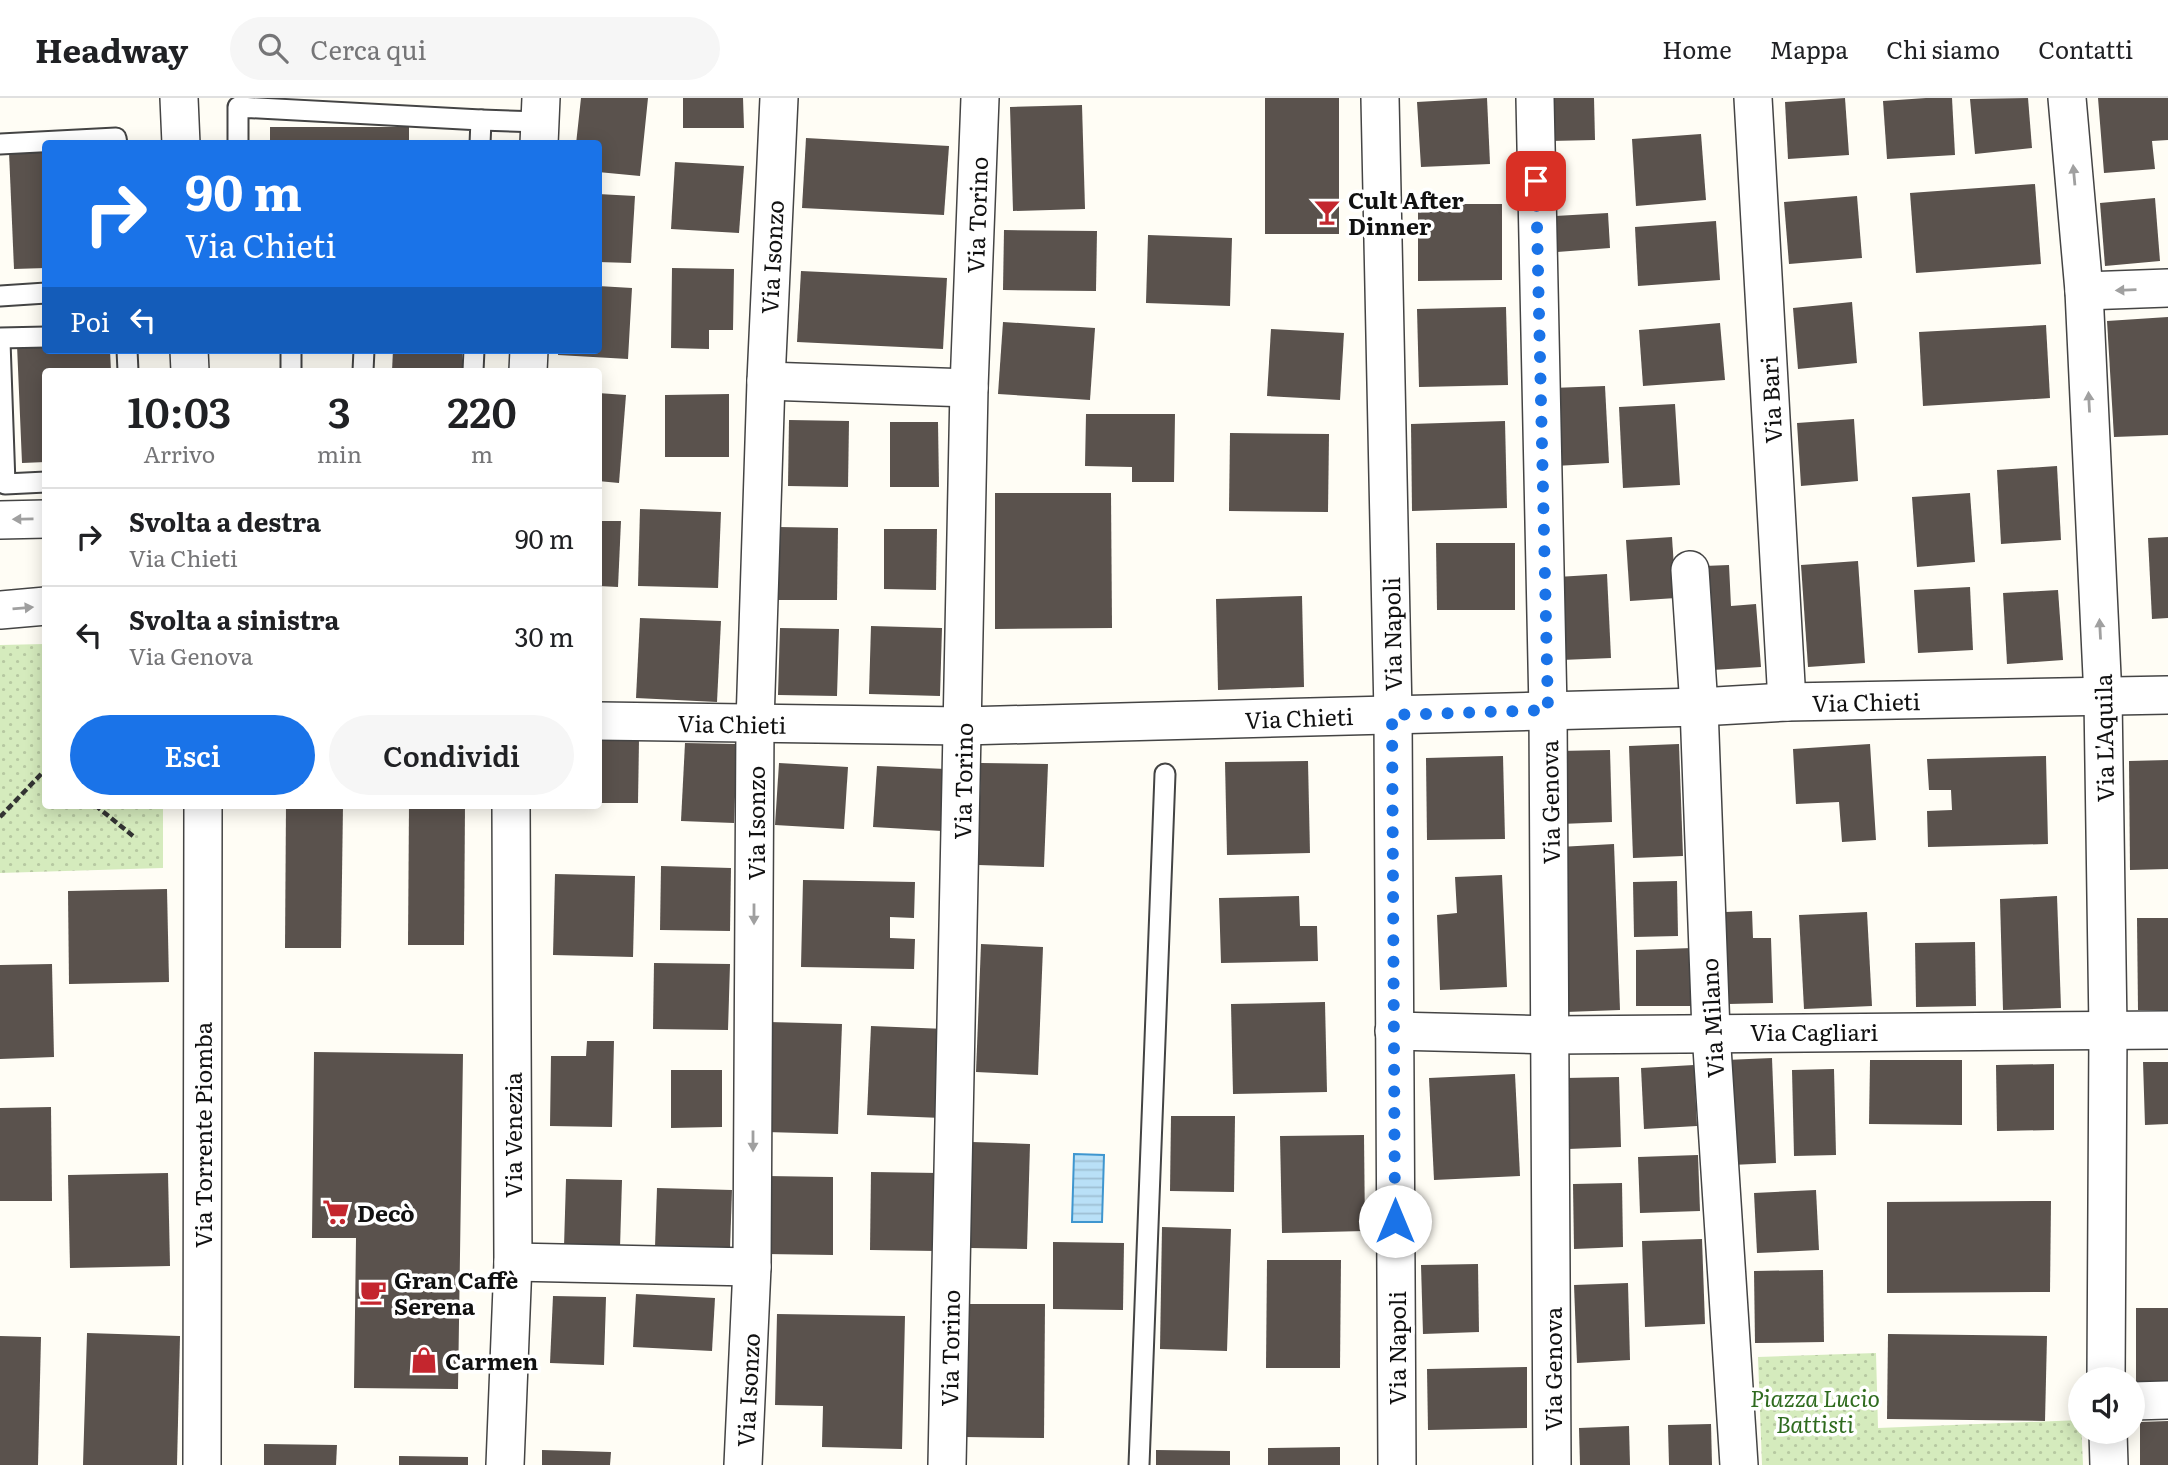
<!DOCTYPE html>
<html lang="it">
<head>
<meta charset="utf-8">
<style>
  :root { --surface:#fff; --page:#f6f6f6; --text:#202124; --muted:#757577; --line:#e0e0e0; --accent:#1a73e8 }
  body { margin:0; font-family:Literata,serif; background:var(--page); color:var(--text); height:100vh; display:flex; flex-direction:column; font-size:26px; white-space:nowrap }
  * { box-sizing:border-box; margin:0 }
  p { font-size:23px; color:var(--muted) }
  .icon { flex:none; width:38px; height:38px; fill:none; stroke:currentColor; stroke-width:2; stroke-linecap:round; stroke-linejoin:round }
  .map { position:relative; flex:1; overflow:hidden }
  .side { position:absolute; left:42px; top:270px; width:560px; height:441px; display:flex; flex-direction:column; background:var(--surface); border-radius:7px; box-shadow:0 4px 18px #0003 }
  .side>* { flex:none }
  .top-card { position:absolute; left:42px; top:42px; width:560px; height:214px; border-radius:7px; box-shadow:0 4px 18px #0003; background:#1a73e8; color:#fff; overflow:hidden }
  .controls { position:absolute; left:2068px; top:1269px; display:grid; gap:14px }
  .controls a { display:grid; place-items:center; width:77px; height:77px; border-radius:50%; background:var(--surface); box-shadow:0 4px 18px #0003; font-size:35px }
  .pin { position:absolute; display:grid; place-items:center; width:60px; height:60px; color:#fff; margin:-30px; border-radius:14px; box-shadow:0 4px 10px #0006 }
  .me { position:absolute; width:77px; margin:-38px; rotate:0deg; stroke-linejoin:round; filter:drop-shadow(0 0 5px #0008) }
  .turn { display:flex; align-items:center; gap:24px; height:147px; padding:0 28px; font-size:32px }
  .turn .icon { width:91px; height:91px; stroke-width:2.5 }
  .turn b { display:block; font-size:49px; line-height:60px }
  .then { display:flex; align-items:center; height:66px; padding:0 28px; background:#0003; gap:14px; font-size:26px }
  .eta { display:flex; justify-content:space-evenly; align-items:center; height:119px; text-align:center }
  .eta b { font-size:42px; font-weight:600; line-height:49px }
  .primary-button { display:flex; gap:14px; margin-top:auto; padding:14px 28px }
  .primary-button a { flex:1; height:80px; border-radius:42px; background:var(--accent); color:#fff; font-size:28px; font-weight:600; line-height:80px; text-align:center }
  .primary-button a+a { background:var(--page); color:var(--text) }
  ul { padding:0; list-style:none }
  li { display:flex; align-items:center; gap:21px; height:98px; padding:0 28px; border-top:2px solid var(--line) }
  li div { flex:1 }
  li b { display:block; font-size:26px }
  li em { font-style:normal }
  header { display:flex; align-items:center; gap:42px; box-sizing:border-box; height:98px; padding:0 35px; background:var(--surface); border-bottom:2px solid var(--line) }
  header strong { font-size:33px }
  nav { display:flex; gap:38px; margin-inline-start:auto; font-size:24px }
  .search { width:490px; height:63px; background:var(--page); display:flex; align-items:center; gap:18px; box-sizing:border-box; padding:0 24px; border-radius:38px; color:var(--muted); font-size:26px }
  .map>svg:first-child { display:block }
</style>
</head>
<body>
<header>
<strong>Headway</strong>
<div class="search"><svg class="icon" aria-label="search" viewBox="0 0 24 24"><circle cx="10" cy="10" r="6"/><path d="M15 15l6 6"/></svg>Cerca qui</div>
<nav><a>Home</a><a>Mappa</a><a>Chi siamo</a><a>Contatti</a></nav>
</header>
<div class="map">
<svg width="2168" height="1367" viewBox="0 0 2168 1367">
  <defs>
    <pattern id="park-dots" width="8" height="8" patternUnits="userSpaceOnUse" patternTransform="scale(1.75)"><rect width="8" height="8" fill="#d5ebbd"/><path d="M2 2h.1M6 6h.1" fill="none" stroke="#b6c8a1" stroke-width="1.8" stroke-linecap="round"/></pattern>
    <pattern id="water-rules" width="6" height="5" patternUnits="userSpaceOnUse" patternTransform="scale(1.75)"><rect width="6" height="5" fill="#b9e0f7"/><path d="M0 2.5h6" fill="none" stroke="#9ebfd3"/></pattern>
  </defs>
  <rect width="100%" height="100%" fill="#fffdf5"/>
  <g fill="url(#park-dots)">
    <path d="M45 546 46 707H163V770L0 775V547Z"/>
    <path d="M1876 1255 1878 1330 2081 1322 2083 1367H1762L1758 1259Z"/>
  </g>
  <path fill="url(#water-rules)" stroke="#3f96cf" stroke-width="2" d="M1074 1056 1104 1057 1102 1124H1072Z"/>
  <g fill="#5a524d">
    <path d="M581 0H648L640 78 598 74V46H576Z"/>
    <path d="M683 0H743L744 30H683Z"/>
    <rect x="1265" y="0" width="74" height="136"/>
    <path d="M1487 0 1490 66 1421 69 1417 4Z"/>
    <path d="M1549 0H1594L1595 42 1550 43Z"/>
    <path d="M1845 0 1849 57 1788 61 1785 4Z"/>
    <path d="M1926 0H1952L1955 57 1887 61 1883 3Z"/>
    <path d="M2028 0 2032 50 1975 56 1970 1Z"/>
    <path d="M2098 0H2168V42L2152 43 2155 71 2104 75Z"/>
    <path d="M1082 7 1085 111 1013 113 1010 9Z"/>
    <rect x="270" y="29" width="139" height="17"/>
    <path d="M1701 36 1706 102 1636 108 1632 41Z"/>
    <path d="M806 40 949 48 944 117 802 110Z"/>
    <path d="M46 52V170L14 171 9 54Z"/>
    <path d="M675 64 744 68 739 135 671 131Z"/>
    <path d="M2035 86 2041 166 1916 175 1910 95Z"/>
    <path d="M598 96 635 98 631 165 598 164Z"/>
    <path d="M1857 98 1862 160 1789 166 1784 104Z"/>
    <path d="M2155 100 2160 163 2105 168 2100 105Z"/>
    <path d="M1418 106H1502V182L1418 183Z"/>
    <path d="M1608 115 1610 150 1557 154 1555 118Z"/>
    <path d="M1716 123 1720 182 1638 188 1635 129Z"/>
    <path d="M1004 132 1097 133 1096 193 1003 192Z"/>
    <path d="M1148 137 1232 140 1230 208 1146 205Z"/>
    <path d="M672 170 734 171 733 232H709V251L671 250Z"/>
    <path d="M801 173 947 180 943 251 797 244Z"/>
    <path d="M598 188 632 190 628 261 558 257V252H598Z"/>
    <path d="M1852 204 1857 265 1798 271 1793 210Z"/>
    <path d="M1506 209 1508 287 1419 289 1417 211Z"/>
    <path d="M2168 219V337L2114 339 2107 223Z"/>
    <path d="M1003 224 1095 230 1090 302 998 296Z"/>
    <path d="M1720 225 1725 282 1643 288 1639 232Z"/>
    <path d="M2046 227 2050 300 1923 308 1919 234Z"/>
    <path d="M1271 231 1344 235 1340 302 1267 298Z"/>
    <path d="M46 246V252H110L111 273H46V364L22 365 17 247Z"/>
    <path d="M393 252H462V273H392Z"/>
    <path d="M1605 288 1609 365 1555 368 1552 290Z"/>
    <path d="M598 295 626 297 619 385 598 383Z"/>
    <path d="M729 296V359H665V297Z"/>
    <path d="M1675 306 1680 387 1623 390 1619 309Z"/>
    <path d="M1086 316H1175L1174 384H1132V369L1085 368Z"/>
    <path d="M1854 321 1858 383 1801 388 1797 325Z"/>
    <path d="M789 322 849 323 848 389 788 388Z"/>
    <path d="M1505 323 1507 410 1412 413 1411 326Z"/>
    <path d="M890 324H938L939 389H890Z"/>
    <path d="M1230 335 1329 336 1328 414 1229 413Z"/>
    <path d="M2057 368 2061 442 2001 446 1997 372Z"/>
    <path d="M995 395H1111L1112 530 995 531Z"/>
    <path d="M1970 395 1975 464 1917 469 1912 399Z"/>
    <path d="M640 411 721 414 718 490 638 488Z"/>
    <path d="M598 423H621L618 489 598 488Z"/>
    <path d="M778 429 838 430 837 502H777Z"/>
    <path d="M884 431H937L936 492 884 491Z"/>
    <path d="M1672 439 1676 500 1630 503 1626 442Z"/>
    <path d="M2168 439V520L2152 521 2148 440Z"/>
    <path d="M1436 445H1515V512H1437Z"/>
    <path d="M1858 463 1865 565 1808 569 1801 467Z"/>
    <path d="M1729 467 1731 508 1756 506 1761 569 1712 572 1704 468Z"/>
    <path d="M1607 476 1611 560 1561 562 1557 479Z"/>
    <path d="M1970 489 1973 552 1918 555 1914 492Z"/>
    <path d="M2058 492 2063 562 2007 566 2003 495Z"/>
    <path d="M1302 498 1304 589 1218 592 1216 501Z"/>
    <path d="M640 520 721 523 717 604 636 600Z"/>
    <path d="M871 528 942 530 940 598 869 596Z"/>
    <path d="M780 530 839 531 837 598 778 597Z"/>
    <path d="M598 642H639L638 705H598Z"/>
    <path d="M685 645 737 646 734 725 681 723Z"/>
    <path d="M1679 646 1683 758 1633 760 1629 648Z"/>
    <path d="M1870 646 1876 742 1842 744 1839 704 1796 706 1793 651Z"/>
    <path d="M1610 652 1612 724 1560 726 1558 653Z"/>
    <path d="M1503 658 1505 741 1427 742 1426 660Z"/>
    <path d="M2046 658 2048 746 1928 749 1927 713 1952 712 1951 692H1929L1927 661Z"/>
    <path d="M2168 662V771L2130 772 2129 663Z"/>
    <path d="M1308 663 1310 755 1227 757 1225 664Z"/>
    <path d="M779 665 848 669 844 731 775 727Z"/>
    <path d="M981 665 1048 666 1044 769 978 767Z"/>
    <path d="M877 668 946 671 942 733 873 729Z"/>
    <path d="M286 707H343L341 850H285Z"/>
    <path d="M409 707H465L464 847H408Z"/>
    <path d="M1614 746 1620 912 1566 914 1559 749Z"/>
    <path d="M661 768 731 770 730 833 660 832Z"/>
    <path d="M555 776 635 778 633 859 553 857Z"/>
    <path d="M1502 777 1507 889 1440 892 1437 817 1457 815 1455 779Z"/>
    <path d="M803 782 915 784 914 820 890 819V840L915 841 914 871 801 869Z"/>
    <path d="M1677 783 1678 838 1634 839 1633 784Z"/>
    <path d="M167 791 169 884 69 886 68 793Z"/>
    <path d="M1299 798 1300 828H1317L1318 863 1221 865 1219 800Z"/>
    <path d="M2057 798 2061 910 2003 912 2000 801Z"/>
    <path d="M1752 813 1753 840H1771L1773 905 1728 906 1725 814Z"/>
    <path d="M1867 814 1872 908 1804 911 1799 817Z"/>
    <path d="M2137 820H2168V912H2138Z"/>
    <path d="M1975 844 1976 908 1916 909 1915 845Z"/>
    <path d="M981 846 1043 849 1038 977 976 974Z"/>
    <path d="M1692 850 1693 908H1636V852Z"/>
    <path d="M654 865 730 866 728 932 653 931Z"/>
    <path d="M52 866 54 959 0 961V867Z"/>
    <path d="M1325 904 1327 994 1233 996 1231 906Z"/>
    <path d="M769 924 842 926 838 1036 766 1034Z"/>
    <path d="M871 928 946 931 942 1020 867 1017Z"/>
    <path d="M587 943H614L612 1029 550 1028 551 958H586Z"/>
    <path d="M314 954 463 956 458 1291 354 1290 356 1140H312Z"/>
    <path d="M1772 960 1776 1065 1731 1067 1726 962Z"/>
    <path d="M1870 962H1962V1027L1869 1026Z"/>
    <path d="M2143 964H2168V1026L2145 1027Z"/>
    <path d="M2054 966V1032L1997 1033 1996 967Z"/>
    <path d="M1694 967 1697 1028 1644 1031 1641 970Z"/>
    <path d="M1834 971 1836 1057 1794 1058 1792 972Z"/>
    <path d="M671 972H722V1029L671 1030Z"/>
    <path d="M1515 976 1520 1078 1434 1082 1429 980Z"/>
    <path d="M1619 979 1621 1049 1568 1051 1565 980Z"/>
    <path d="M51 1009 52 1103H0V1010Z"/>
    <path d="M1171 1018H1235L1234 1094 1170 1093Z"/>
    <path d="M1364 1037 1365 1133 1282 1135 1280 1038Z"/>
    <path d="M972 1044 1030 1046 1027 1151 970 1150Z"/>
    <path d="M1698 1057 1700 1113 1640 1115 1638 1059Z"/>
    <path d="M871 1074 938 1075 936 1153 870 1152Z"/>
    <path d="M168 1075 170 1168 70 1170 68 1077Z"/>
    <path d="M767 1078 833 1079V1157L766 1156Z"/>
    <path d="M566 1081 622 1082 620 1150 564 1149Z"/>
    <path d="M1622 1085 1623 1149 1574 1151 1573 1086Z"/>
    <path d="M657 1090 732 1092 730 1151 655 1149Z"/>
    <path d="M1816 1092 1819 1152 1757 1155 1754 1095Z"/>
    <path d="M2051 1103 2050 1194 1887 1195V1104Z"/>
    <path d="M1162 1129 1231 1131 1227 1253 1160 1251Z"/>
    <path d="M1702 1141 1705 1226 1645 1229 1642 1143Z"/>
    <path d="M1053 1144 1124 1145 1123 1212 1053 1211Z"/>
    <path d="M1267 1162H1341L1340 1270H1266Z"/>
    <path d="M1478 1166 1479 1234 1423 1236 1421 1167Z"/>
    <path d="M1823 1172 1824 1244 1755 1245 1754 1173Z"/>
    <path d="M1628 1185 1630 1262 1577 1265 1574 1187Z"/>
    <path d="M636 1196 715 1200 712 1253 633 1249Z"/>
    <path d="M553 1198 606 1199 604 1267 550 1265Z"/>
    <path d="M965 1206H1045L1044 1340 964 1339Z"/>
    <rect x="2136" y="1210" width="32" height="73"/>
    <path d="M777 1216 905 1218 902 1351 822 1349 823 1308 775 1307Z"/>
    <path d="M87 1235 180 1238 177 1367H83Z"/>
    <path d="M1888 1236 2047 1238 2045 1323 1887 1321Z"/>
    <path d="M0 1238 41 1239 38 1367H0Z"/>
    <path d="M1527 1269V1330L1428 1332 1427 1271Z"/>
    <path d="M2168 1323V1367H2140V1324Z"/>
    <path d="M1711 1326 1712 1367H1669L1668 1327Z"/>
    <path d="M1629 1328 1630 1367H1580L1579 1330Z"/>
    <path d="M264 1346 337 1347 336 1367H264Z"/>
    <path d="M1340 1349V1367H1268V1350Z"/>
    <path d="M542 1352 611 1354 610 1367H542Z"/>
    <path d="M1156 1352 1230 1353V1367H1156Z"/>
    <path d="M399 1358 468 1359V1367H399Z"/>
  </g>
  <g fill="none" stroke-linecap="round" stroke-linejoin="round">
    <defs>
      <g id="lane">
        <path d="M481 22 540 24"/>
        <path d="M0 46 116 40 117 46"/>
        <path d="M238 46V9L481 22 480 46"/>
        <path d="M0 198 46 195"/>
        <path d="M0 240 46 239"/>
        <path d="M0 243 5 386 46 384"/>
        <path d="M127 252 128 273"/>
        <path d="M291 273V252"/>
        <path d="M363 273 364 252"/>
        <path d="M473 273 474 252"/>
        <path d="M1139 1367 1165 676"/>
      </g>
      <g id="street">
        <path d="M179 0 181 46"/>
        <path d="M1380 0 1393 616 1397 1367"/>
        <path d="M1535 0 1548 612 1552 1367"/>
        <path d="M1753 0 1787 604"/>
        <path d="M2067 0 2084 193 2103 600 2108 931 2106 1281"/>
        <path d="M539 46 541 0"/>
        <path d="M2084 193 2168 190"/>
        <path d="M189 252 190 273"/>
        <path d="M528 273 529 252"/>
        <path d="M766 283 969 290"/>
        <path d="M0 422 46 421"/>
        <path d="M1690 472 1699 609 1711 934 1739 1367"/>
        <path d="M0 512 46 508"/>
        <path d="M598 623 964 628 1699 609 1787 604 2168 597"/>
        <path d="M1394 933 1551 937 2168 932"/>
        <path d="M513 1164 752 1169"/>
        <path d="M2133 1303 2168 1302"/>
        <path d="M2108 1334 2109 1367"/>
        <path d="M202 1367 203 707"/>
        <path d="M505 1367 513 1164 511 707"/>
        <path d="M743 1367 752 1169 755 625 766 283 779 0"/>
        <path d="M947 1367 969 290 980 0"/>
      </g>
    </defs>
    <use href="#lane" stroke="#444" stroke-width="23"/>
    <use href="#street" stroke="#444" stroke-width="40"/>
    <g stroke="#333" stroke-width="4.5" stroke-dasharray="7 3.5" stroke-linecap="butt">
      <path d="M95 707 133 738"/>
      <path d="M0 719 46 671"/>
    </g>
    <use href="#lane" stroke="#fff" stroke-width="19"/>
    <use href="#street" stroke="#fff" stroke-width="37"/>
  </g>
  <defs><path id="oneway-solid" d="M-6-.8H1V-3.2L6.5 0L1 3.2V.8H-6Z" transform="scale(1.75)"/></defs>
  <g fill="#a0a0a0">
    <use href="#oneway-solid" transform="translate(2074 77) rotate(-95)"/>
    <use href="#oneway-solid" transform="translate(2126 192) rotate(178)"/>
    <use href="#oneway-solid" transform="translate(2089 304) rotate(-93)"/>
    <use href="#oneway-solid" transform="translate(23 421) rotate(179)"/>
    <use href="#oneway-solid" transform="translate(23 510) rotate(-5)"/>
    <use href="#oneway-solid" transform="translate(2100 531) rotate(-93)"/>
    <use href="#oneway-solid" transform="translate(754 816) rotate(90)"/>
    <use href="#oneway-solid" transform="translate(753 1043) rotate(90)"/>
  </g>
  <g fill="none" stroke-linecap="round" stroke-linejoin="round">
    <path stroke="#1a73e8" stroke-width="12" stroke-dasharray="0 21.6" d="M1395 1123 1392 617 1548 612 1536 83"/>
  </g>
  <defs>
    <symbol id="bar-bare" viewBox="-9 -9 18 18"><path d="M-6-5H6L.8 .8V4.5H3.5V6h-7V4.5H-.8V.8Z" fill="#c4262e" stroke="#fff" stroke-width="2.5" paint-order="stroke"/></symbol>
    <symbol id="supermarket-bare" viewBox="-9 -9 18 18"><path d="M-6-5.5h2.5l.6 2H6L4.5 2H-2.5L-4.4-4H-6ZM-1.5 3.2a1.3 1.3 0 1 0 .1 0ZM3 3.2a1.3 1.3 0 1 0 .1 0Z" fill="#c4262e" stroke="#fff" stroke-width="2.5" paint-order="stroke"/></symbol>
    <symbol id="cafe-bare" viewBox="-9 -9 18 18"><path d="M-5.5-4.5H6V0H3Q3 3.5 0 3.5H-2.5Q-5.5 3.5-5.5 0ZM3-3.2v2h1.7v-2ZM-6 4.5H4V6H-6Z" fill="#c4262e" stroke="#fff" stroke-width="2.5" paint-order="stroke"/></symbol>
    <symbol id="shop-bare" viewBox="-9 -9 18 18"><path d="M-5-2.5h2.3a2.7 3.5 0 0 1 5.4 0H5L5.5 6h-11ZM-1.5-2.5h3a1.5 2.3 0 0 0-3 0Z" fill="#c4262e" stroke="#fff" stroke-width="2.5" paint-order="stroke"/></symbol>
  </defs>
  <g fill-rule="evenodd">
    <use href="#bar-bare" x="1308" y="95" width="38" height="38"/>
    <use href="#supermarket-bare" x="317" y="1095" width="38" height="38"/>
    <use href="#cafe-bare" x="354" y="1175" width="38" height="38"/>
    <use href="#shop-bare" x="405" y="1243" width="38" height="38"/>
  </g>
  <g text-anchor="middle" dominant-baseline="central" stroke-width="7" stroke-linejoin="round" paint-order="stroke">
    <g font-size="23" font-weight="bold" fill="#111" stroke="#fff" text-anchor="start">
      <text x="1348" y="101">Cult After<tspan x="1348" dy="26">Dinner</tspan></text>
      <text x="357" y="1114">Decò</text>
      <text x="394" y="1181">Gran Caffè<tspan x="394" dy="26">Serena</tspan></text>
      <text x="445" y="1262">Carmen</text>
    </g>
    <g font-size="23" fill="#111" stroke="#fff">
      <text transform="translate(976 117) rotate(-88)">Via Torino</text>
      <text transform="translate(771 159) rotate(-87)">Via Isonzo</text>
      <text transform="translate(1770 302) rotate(-93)">Via Bari</text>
      <text transform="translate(1391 536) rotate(-91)">Via Napoli</text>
      <text transform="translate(1866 603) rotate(-1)">Via Chieti</text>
      <text transform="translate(1299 619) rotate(-2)">Via Chieti</text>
      <text transform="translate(732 625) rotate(1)">Via Chieti</text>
      <text transform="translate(2103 640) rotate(-91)">Via L'Aquila</text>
      <text transform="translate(962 683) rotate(-89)">Via Torino</text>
      <text transform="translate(1549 704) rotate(-91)">Via Genova</text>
      <text transform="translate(755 725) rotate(-90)">Via Isonzo</text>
      <text transform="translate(1711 920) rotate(-93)">Via Milano</text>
      <text x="1814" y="933">Via Cagliari</text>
      <text transform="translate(202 1037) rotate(-90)">Via Torrente Piomba</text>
      <text transform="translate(512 1037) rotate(-90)">Via Venezia</text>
      <text transform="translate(949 1250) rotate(-89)">Via Torino</text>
      <text transform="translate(1396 1250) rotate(-90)">Via Napoli</text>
      <text transform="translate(1552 1271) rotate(-90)">Via Genova</text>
      <text transform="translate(747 1292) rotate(-87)">Via Isonzo</text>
    </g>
    <g font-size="23" font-style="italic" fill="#2f6b1f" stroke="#fff">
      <text x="1815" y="1299">Piazza Lucio<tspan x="1815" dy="26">Battisti</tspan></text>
    </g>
  </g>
</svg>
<div class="controls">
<a><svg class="icon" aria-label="sound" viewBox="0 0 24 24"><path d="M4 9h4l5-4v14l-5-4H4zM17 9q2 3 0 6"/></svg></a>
</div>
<div class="pin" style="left:1536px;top:83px;background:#d93025"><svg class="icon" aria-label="arrive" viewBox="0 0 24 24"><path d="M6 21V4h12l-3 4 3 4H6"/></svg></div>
<svg class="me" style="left:1395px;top:1123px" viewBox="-20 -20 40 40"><circle r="19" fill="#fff"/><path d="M0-13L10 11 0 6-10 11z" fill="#1a73e8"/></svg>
<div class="top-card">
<div class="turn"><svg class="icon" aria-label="right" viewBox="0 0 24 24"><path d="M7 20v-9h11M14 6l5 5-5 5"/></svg><div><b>90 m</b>Via Chieti</div></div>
<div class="then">Poi<svg class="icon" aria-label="left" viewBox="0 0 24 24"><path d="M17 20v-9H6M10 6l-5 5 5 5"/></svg></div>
</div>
<section class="side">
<div class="eta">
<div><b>10:03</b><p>Arrivo</p></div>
<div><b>3</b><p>min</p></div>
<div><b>220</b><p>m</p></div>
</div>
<ul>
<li><svg class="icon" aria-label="right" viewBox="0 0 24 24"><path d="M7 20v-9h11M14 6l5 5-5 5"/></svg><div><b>Svolta a destra</b><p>Via Chieti</p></div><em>90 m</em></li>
<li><svg class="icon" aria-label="left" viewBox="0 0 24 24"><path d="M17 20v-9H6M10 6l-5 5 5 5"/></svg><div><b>Svolta a sinistra</b><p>Via Genova</p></div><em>30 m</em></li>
</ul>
<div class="primary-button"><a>Esci</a><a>Condividi</a></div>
</section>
</div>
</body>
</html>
